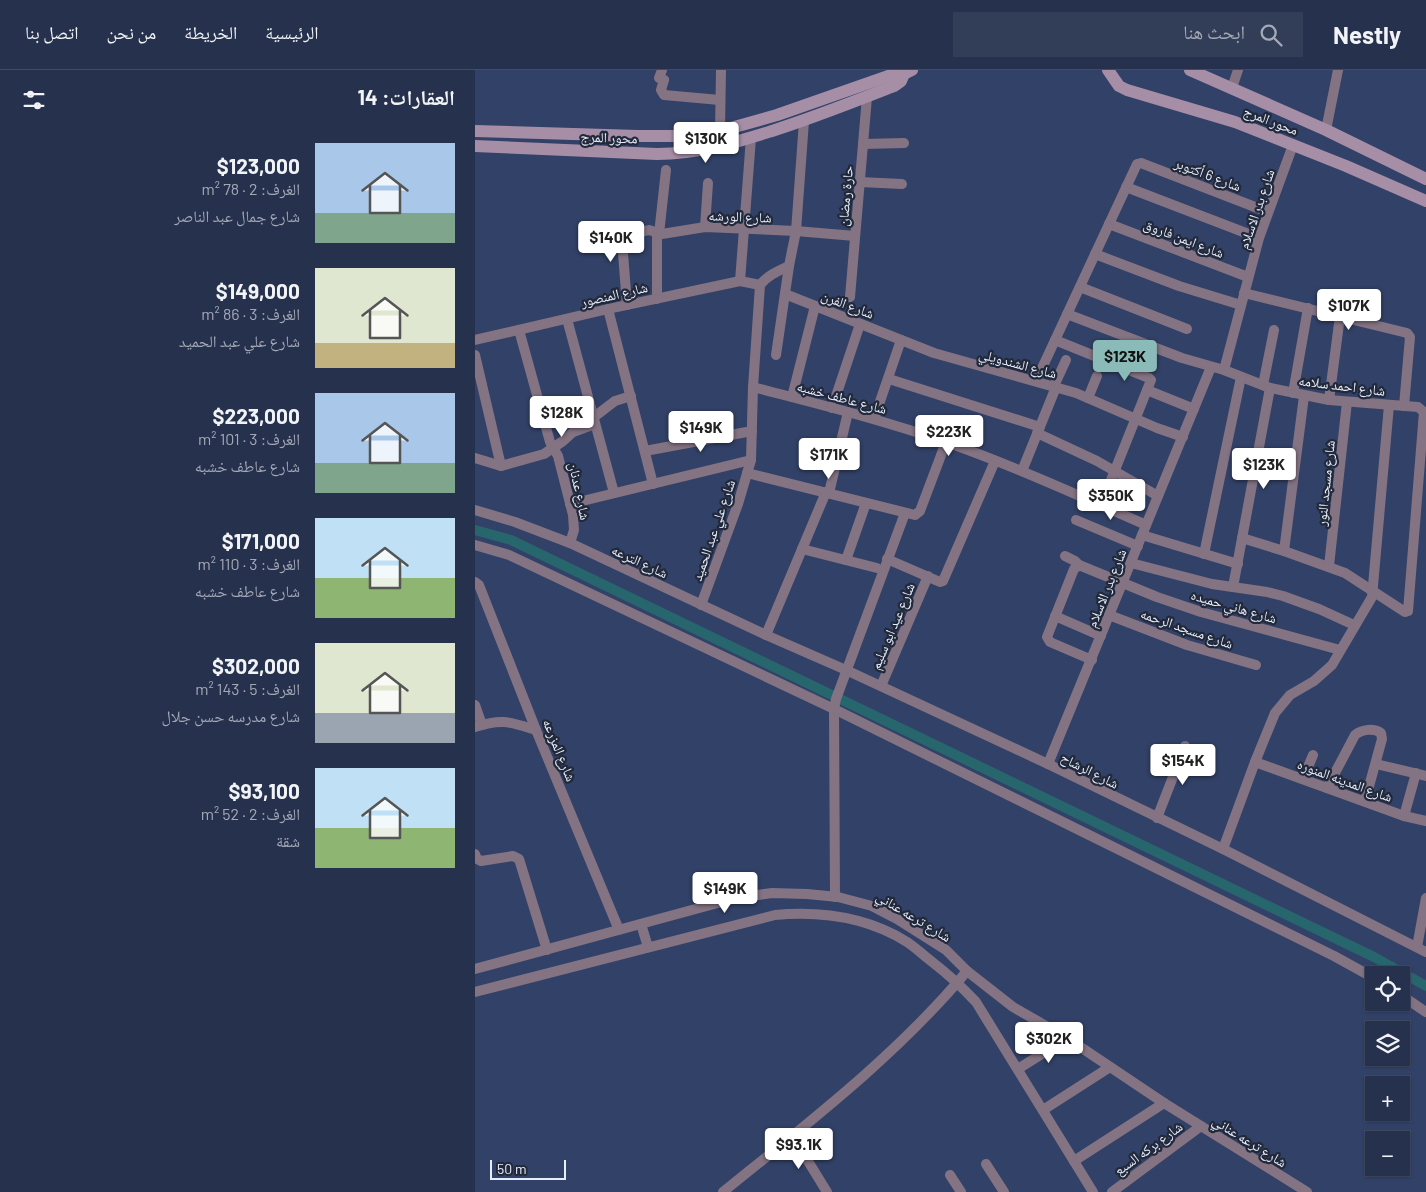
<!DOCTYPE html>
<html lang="ar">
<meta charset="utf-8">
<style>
body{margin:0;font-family:Barlow,"Noto Naskh Arabic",sans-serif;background:#323d57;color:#f1f3f6;direction:rtl;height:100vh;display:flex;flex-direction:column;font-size:19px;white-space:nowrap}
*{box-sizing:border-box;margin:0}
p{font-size:16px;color:#a4a9b6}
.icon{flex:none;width:28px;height:28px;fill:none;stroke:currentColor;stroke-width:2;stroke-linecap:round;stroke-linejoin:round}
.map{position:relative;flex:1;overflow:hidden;direction:ltr}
.details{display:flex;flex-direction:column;background:#26314d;width:475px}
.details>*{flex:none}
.controls{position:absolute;left:890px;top:896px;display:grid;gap:10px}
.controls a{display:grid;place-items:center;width:45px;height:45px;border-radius:0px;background:#26314d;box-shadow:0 1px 4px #0004,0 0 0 1px #424c65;font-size:25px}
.scale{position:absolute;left:15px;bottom:12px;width:76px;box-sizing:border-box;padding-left:5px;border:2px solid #e7edfc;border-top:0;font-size:14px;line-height:18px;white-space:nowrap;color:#e7edfc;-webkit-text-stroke:4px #21293a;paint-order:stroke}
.price{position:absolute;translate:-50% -42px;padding:0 11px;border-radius:5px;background:#fff;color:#222;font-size:16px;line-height:32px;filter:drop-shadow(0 1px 2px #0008)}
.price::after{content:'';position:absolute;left:50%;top:30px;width:15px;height:11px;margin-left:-8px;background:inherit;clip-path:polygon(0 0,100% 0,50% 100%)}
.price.current{background:#8bbbb9;color:#111}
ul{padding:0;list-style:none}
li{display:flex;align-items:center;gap:15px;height:125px;padding:0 20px}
li span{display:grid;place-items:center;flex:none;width:140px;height:100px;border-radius:0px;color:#555}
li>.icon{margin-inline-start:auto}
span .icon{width:60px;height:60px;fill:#fffc;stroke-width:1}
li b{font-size:21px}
h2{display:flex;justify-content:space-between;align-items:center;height:60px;padding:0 20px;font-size:21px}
header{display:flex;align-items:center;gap:30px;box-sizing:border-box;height:70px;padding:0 25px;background:#26314d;border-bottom:1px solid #424c65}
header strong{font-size:24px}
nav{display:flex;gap:28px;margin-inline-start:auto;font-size:18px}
.search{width:350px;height:45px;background:#323d57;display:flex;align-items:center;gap:12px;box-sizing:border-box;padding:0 18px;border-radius:0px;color:#a4a9b6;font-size:19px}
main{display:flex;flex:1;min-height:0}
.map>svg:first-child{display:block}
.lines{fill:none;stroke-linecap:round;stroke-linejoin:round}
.canal{stroke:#28666e;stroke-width:10}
.street{stroke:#847383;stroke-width:10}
.secondary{stroke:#a78ea7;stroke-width:12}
.labels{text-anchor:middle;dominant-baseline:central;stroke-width:4.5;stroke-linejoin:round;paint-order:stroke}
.street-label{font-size:14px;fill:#e7edfc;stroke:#21293a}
</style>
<header>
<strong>Nestly</strong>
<div class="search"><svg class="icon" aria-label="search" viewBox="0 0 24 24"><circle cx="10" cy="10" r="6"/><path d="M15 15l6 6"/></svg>ابحث هنا</div>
<nav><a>الرئيسية</a><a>الخريطة</a><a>من نحن</a><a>اتصل بنا</a></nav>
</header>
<main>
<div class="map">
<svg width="951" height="1122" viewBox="0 0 951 1122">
<rect width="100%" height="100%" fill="#324167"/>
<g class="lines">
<path class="canal" d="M0,460L36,470L899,887L951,916"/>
<g class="street">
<path d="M187,0L184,8L189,10L186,20L189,25L245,30"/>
<path d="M757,18L763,0"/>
<path d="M851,60L863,0"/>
<path d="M245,61L246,0"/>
<path d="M388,74L429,73"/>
<path d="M385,112L427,114"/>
<path d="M651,117L784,168"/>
<path d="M634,154L773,207"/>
<path d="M230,157L233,113"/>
<path d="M184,164L191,100"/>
<path d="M620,184L704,216L766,235"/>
<path d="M265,211L276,68"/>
<path d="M605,217L712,259"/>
<path d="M769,223L932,263L935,267L929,336"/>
<path d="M310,224L459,283L601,323L682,358L708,367"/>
<path d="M375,227L392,27"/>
<path d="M182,229V162"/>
<path d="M152,235L147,170L150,166L174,160L187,164L230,157L321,161L380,166"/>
<path d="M133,239L178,414"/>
<path d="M592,244L707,288L749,300L795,318L854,330L943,337L949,342L933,541L930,542L870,503L809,481L767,468"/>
<path d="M92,249L139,423"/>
<path d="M44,260L75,372L83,386L98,445L99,460L95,473"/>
<path d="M0,270L133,239L265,211L285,215"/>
<path d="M580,270L674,308L676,310L672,320L719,339"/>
<path d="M0,285L26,396"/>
<path d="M301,285L314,196"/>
<path d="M749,300L784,168L818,75"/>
<path d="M414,309L565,357"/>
<path d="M561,311L662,94L666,93L793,142"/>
<path d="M788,315L799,260"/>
<path d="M579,316L591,290"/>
<path d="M278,317C343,334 408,350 471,372C539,396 605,426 671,455"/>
<path d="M818,323L833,238"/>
<path d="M317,327L340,236"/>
<path d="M613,328L622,306"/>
<path d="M854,330L865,246"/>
<path d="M357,338L385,254"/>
<path d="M119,347L140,331L156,326"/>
<path d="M399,349L426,270"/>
<path d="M562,363L622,391L683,426"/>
<path d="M170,381L277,361"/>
<path d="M0,388L26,396L69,384L88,371L98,362L120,354"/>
<path d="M547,401L581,317"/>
<path d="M272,403L440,445L445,441L471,372"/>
<path d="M354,423L373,342"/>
<path d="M95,434L276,390"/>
<path d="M626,435L672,320"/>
<path d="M0,440L40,452L95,473L291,565L371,600L573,694L748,779L951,882"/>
<path d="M601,450L663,476"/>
<path d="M667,465L763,494"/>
<path d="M0,475L34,485L359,639L859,886L899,908"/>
<path d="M327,479L402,498"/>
<path d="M809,481L829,326"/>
<path d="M729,484L766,307"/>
<path d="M590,486L600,491L604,495"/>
<path d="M412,489L465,512L468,511L520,391"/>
<path d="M371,490L391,433"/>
<path d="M656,493L737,514L792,522L808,526L844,539L879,555"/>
<path d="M854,496L872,332"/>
<path d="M0,512L4,515L61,660L144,860"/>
<path d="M758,517L795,318"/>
<path d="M226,535L263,434L276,390L278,317L285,215C293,205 303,201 314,196L321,161L329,51"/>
<path d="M634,545L712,575L781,595"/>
<path d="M580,546L626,566"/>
<path d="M291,565L351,422"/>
<path d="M617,590L575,572L572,567L599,499L604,495L682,527L726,542L865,580"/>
<path d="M406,616L453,506"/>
<path d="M0,635L7,655"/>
<path d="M0,657C27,648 35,652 61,660"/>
<path d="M780,692L929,746L951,751"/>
<path d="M573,694L736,297"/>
<path d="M901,694L951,706"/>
<path d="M828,709L838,685"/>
<path d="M852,718L880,665C887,659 899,658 906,663L907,669L890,731"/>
<path d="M929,746L941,703"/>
<path d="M682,748L710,676"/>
<path d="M748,779L780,692L800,643L815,625L839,611L857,595L897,527L914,335"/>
<path d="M0,784L2,789L6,791L38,786L44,789L72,880"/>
<path d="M360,827L359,639L361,629L430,443"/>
<path d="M166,854L173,877"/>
<path d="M942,877L951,828"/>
<path d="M0,899L261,828L297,823L332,824L363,827L397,836L422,849L471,880L492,901L538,937L592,968L689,1033L832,1122"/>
<path d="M0,922L300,845C346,841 392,847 432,872C440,877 448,885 456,891C473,904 486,916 501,932L618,1122"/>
<path d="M926,925L951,942"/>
<path d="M543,999L592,968"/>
<path d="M568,1040L635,997"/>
<path d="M317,1065L352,1122"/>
<path d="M599,1091L689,1033"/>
<path d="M511,1094L529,1122"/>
<path d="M475,1105L486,1122"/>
<path d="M248,1122C333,1053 422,985 492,901"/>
<path d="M637,1122L726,1056"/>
</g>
<g class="secondary">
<path d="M633,0L644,16L652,20L760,52L871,96L951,131"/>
<path d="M715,0L851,60L951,109"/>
<path d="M0,61L163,66H217L245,61L302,45L419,4H429L437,0"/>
<path d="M0,76L182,84C223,84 258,73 297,61C338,48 378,32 419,16L426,11L429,4"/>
</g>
</g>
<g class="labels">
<g class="street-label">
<text transform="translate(796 50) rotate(21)">محور المرج</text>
<text transform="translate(134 67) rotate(2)">محور المرج</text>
<text transform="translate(733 104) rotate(21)">شارع 6 أكتوبر</text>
<text transform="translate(370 126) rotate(-85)">حارة رمضان</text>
<text transform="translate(781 139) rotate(-71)">شارع بدر الاسلام</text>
<text transform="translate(265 146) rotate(2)">شارع الورشه</text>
<text transform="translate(709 168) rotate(21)">شارع ايمن فاروق</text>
<text transform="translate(139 224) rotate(-13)">شارع المنصور</text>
<text transform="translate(373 234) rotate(21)">شارع الفرن</text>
<text transform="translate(543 293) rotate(15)">شارع الشندويلي</text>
<text transform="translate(867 315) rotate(7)">شارع احمد سلامه</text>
<text transform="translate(367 327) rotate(15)">شارع عاطف خشبه</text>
<text transform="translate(850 413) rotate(-84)">شارع مسجد النور</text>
<text transform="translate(105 421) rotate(78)">شارع عدنان</text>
<text transform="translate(238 460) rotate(-71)">شارع علي عبد الحميد</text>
<text transform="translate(165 491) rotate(25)">شارع الترعه</text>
<text transform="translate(631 518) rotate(-68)">شارع بدر الاسلام</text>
<text transform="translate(759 536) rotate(16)">شارع هاني حميده</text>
<text transform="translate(417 556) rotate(-67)">شارع عيد ابو سليم</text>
<text transform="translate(712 558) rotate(19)">شارع مسجد الرحمه</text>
<text transform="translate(85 680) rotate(68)">شارع المزرعه</text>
<text transform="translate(615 700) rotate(27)">شارع الرشاح</text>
<text transform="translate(870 710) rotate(20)">شارع المدينه المنوره</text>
<text transform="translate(439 846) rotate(31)">شارع ترعه عناني</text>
<text transform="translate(775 1071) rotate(32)">شارع ترعه عناني</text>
<text transform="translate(673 1078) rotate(-36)">شارع بركه السبع</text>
</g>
</g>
</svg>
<div class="controls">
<a><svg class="icon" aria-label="locate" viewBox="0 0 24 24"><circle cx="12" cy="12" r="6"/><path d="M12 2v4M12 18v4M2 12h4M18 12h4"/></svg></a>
<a><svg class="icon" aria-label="layers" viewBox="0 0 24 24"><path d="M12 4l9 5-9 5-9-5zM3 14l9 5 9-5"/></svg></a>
<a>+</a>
<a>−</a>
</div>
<div class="scale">50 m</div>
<b class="price" style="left:231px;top:94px">$130K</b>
<b class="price" style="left:136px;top:193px">$140K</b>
<b class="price" style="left:874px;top:261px">$107K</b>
<b class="price current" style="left:650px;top:312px">$123K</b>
<b class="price" style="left:87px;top:368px">$128K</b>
<b class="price" style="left:226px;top:383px">$149K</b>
<b class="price" style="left:474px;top:387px">$223K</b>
<b class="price" style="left:354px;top:410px">$171K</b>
<b class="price" style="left:789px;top:420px">$123K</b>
<b class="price" style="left:636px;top:451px">$350K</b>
<b class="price" style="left:708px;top:716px">$154K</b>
<b class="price" style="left:250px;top:844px">$149K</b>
<b class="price" style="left:574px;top:994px">$302K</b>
<b class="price" style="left:324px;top:1100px">$93.1K</b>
</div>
<section class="details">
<h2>العقارات: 14<svg class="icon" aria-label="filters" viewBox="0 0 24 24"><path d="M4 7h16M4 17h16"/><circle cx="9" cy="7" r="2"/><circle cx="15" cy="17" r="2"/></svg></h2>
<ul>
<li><span style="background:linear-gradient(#a9c7e8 70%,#7fa58c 0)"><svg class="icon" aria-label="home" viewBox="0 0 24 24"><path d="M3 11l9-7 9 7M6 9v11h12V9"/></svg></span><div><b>$123,000</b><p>الغرف: 2 · 78 m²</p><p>شارع جمال عبد الناصر</p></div></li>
<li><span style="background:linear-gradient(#dfe7d0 75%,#c2b280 0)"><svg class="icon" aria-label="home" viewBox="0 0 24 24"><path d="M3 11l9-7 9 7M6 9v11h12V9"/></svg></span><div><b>$149,000</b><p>الغرف: 3 · 86 m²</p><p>شارع علي عبد الحميد</p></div></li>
<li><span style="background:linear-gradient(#a9c7e8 70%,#7fa58c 0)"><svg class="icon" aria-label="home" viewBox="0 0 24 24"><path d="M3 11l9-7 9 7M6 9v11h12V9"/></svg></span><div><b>$223,000</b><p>الغرف: 3 · 101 m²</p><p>شارع عاطف خشبه</p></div></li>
<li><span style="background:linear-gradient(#bfe0f5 60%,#8fb573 0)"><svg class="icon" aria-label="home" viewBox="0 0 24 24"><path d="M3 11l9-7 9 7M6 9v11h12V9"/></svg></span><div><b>$171,000</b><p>الغرف: 3 · 110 m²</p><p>شارع عاطف خشبه</p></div></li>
<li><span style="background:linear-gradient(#dfe7d0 70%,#9aa5b1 0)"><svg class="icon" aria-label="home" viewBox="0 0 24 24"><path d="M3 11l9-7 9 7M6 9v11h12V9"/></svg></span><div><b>$302,000</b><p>الغرف: 5 · 143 m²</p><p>شارع مدرسه حسن جلال</p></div></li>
<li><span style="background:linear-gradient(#bfe0f5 60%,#8fb573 0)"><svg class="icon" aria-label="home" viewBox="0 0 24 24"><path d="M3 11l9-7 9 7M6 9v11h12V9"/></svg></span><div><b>$93,100</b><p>الغرف: 2 · 52 m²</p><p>شقة</p></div></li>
</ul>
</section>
</main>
